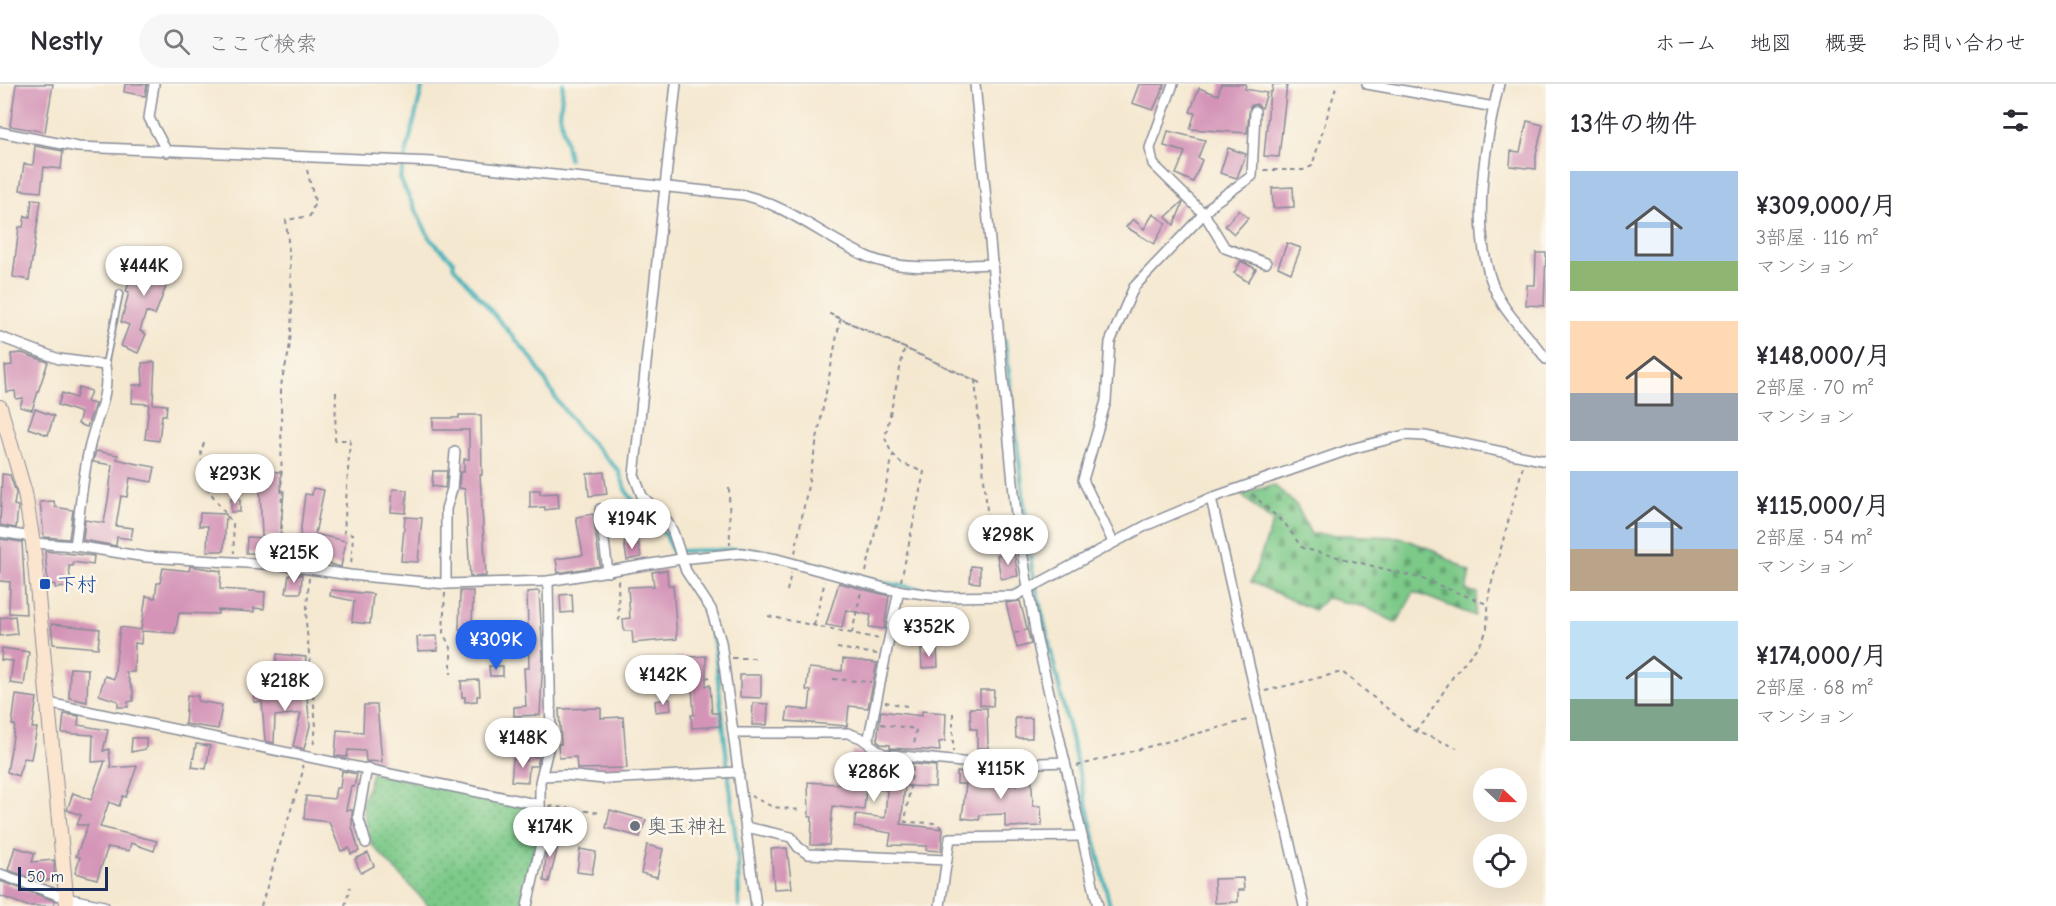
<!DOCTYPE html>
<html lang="ja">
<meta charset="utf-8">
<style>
body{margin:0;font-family:"Comic Neue","Klee One",sans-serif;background:#f7f7f7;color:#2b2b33;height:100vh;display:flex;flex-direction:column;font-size:22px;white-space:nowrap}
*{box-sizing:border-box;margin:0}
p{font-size:20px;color:#7c7c81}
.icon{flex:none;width:33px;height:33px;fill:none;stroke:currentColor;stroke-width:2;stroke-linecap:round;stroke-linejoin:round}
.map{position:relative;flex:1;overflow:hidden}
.panel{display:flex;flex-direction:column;background:#fff;width:510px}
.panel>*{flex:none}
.needle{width:39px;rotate:112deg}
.controls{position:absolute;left:1473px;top:684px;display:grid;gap:12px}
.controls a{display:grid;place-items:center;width:54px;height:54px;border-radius:50%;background:#fff;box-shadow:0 6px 24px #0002;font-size:30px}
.scale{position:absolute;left:18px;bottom:15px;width:90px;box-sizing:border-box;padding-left:6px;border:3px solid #1b2f5e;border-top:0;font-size:16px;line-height:21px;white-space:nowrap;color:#1b2f5e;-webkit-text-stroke:4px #fbf7ec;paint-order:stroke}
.price{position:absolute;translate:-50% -51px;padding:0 14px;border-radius:21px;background:#fff;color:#222;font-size:20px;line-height:39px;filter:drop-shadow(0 2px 3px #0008)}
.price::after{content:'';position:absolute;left:50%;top:36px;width:18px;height:14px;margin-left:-9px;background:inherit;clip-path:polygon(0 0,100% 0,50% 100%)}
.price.active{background:#2563eb;color:#fff}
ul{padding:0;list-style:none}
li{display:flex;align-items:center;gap:18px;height:150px;padding:0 24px}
li span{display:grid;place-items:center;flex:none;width:168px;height:120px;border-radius:0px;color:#555}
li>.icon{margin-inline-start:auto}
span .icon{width:72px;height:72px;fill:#fffc;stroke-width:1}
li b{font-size:26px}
h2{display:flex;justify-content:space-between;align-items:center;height:72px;padding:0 24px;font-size:26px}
header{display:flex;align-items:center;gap:36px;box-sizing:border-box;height:84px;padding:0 30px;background:#fff;border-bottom:2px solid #e1e1e2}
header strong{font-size:28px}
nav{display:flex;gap:33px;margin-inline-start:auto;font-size:21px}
.search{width:420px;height:54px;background:#f7f7f7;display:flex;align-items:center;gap:15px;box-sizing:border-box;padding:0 21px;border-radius:33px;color:#7c7c81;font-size:22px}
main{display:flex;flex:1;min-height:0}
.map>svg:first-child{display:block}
.grass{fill:url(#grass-dots);stroke:#4c7c73;stroke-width:1.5}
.cemetery{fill:url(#cemetery-stones);stroke:#4c7c73;stroke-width:1.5}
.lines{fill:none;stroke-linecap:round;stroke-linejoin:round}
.stream{stroke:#40b0b9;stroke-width:4}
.building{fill:#d494b7}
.lane-casing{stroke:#888c97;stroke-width:8}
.street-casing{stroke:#888c97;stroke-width:12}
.secondary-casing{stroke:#888c97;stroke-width:16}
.path{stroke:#888c97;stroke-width:2;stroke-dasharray:4.5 4.5;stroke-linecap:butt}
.lane{stroke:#fff;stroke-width:4.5}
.street{stroke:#fff;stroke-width:9}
.secondary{stroke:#fbe5cf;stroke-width:14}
.transit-dot{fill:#1a4fb4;stroke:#fbf7ec;stroke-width:2}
.worship-dot{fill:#6b7280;stroke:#fbf7ec;stroke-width:2}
.labels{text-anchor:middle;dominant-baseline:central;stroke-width:5;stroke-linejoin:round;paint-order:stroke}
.transit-label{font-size:20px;fill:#164399;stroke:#fbf7ec;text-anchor:start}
.worship-label{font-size:20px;fill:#5b616d;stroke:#fbf7ec;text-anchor:start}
</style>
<header>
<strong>Nestly</strong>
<div class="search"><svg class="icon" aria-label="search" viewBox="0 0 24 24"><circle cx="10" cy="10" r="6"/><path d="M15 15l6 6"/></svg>ここで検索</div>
<nav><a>ホーム</a><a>地図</a><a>概要</a><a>お問い合わせ</a></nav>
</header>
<main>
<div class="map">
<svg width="1546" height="822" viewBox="0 0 1546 822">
<defs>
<pattern id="grass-dots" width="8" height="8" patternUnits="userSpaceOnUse" patternTransform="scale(1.5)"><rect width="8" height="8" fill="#7cc988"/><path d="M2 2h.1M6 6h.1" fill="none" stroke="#65a472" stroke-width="1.8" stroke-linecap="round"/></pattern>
<pattern id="cemetery-stones" width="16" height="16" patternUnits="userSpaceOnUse" patternTransform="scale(1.5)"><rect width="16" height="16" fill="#7cc988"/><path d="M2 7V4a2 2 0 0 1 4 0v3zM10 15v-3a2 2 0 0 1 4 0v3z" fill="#65a472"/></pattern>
</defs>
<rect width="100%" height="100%" fill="#fbf7ec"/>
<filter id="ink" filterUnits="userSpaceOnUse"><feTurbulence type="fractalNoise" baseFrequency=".0167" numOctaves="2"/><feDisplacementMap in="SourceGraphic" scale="12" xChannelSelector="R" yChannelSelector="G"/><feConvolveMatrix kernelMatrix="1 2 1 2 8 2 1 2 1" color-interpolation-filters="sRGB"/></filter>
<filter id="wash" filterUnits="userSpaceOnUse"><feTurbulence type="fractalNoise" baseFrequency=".008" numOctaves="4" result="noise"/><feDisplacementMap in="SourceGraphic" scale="24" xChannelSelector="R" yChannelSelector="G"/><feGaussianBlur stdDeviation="1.35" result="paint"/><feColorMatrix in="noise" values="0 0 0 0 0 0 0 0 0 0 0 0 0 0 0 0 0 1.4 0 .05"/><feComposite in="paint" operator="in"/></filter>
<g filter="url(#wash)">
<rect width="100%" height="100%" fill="#f5e8d0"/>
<path class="grass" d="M372,689L535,723L536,759L522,822H429L372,761L362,721Z"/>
<path class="cemetery" d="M1274,401L1297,422L1311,450L1399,453L1431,465L1470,488L1466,506L1477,509L1475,532L1414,508L1397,539L1365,523L1326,514L1314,526L1251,498L1273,438L1240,410Z"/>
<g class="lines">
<g class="stream">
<path d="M423,0L400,95L430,155L454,178L453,182L533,276L558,318L581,348L619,387L626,407L643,430L666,451L680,488L704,524L714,559L738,775L739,822"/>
<path d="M563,0L560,31L569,75"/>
<path d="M1005,256L1032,486L1110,822"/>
<path d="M679,467L751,465L767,469"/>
<path d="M789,474L883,499L942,508"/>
<path d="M1013,508L1027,500"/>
</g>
</g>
<g id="blocks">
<g class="building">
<path d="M16,0H53L45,48L10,42Z"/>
<path d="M125,0H147L145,12L124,8Z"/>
<path d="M1139,0H1165L1153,26L1132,19Z"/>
<path d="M1221,0H1246L1245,5L1267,9L1262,24L1256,20L1250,22L1247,49L1190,45L1195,29L1190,28L1199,4L1218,11Z"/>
<path d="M1273,0H1287L1279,73L1264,72L1270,8H1272Z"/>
<path d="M1527,37L1543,41L1536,70V85L1510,82L1511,67L1520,68Z"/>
<path d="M1168,47L1205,56L1198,74L1202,76L1193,98L1176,90L1185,68L1164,62Z"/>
<path d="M35,62L63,67L61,85L44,83L41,108L20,106L24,80L33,81Z"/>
<path d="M1228,64L1246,70L1237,94L1220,89Z"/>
<path d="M1293,103L1294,123L1273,124L1272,104Z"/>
<path d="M32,115L41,116L29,196L13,193L19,143H23L25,132L30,133Z"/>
<path d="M1182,118L1183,119L1174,141L1166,133Z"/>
<path d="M1239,126L1248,134L1234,150L1225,142Z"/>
<path d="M1153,130L1166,139L1154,160L1126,143L1133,135L1144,145Z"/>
<path d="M1287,159L1301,164L1291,189L1278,183Z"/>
<path d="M1536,169H1546L1544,222L1526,221L1527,201H1535Z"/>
<path d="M141,170L166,180V177L176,180L172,196L169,195L155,231L146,228L140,247L146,250L138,269L121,262L129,241L121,238L129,208L126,207Z"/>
<path d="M1241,177L1256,185L1248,198L1234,189Z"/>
<path d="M22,269L48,278L32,326L20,323L23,314L16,315L15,307L7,308L5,282L12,281L11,270Z"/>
<path d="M155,278L153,320L167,321L166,331H162L159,357L145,355L149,320L132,319L133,301H143L142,279Z"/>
<path d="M79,303L91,307L87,318L95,320L87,343L78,340L81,329L58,321L62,309L76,314Z"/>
<path d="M35,325L54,332L48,351L28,344Z"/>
<path d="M459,331H481L482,391H480L486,492L470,493L465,405L459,404L460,388H464V375H469V346H433V334H459Z"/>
<path d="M96,367L118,371L117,375L133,379L155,383L152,398L130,394L127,413L121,412L116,442L133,444L131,455L117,453L116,462L83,456L85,436L104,439L109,410L112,381L93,378Z"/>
<path d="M243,386L281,388V407H284L280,453L262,452L260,405L242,404Z"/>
<path d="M433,387H447L445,404L432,402Z"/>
<path d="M604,388L607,410L589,412L587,390Z"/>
<path d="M2,390L10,391L16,409L14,421L18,422L16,444L0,441Z"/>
<path d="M313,404L324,406L315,450L346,457L341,483L326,479L327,477L297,476L305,410L312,411Z"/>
<path d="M393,405L407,406L406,429L391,428Z"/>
<path d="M530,406H540V410L558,409L559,424L545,426V423L530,424Z"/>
<path d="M231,414L240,415V428H231Z"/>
<path d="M54,417L55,423L73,426L69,455L44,453L40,418Z"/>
<path d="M200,429L226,430L224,467H207L208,442H199Z"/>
<path d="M593,430L600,482L558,489L556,475L583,471L576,433Z"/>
<path d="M405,433L422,434L418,478L401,477Z"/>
<path d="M247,453L266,454L265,469H246Z"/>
<path d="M0,455L22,458L26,530L9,529L10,498L0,497Z"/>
<path d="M638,455L641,473L627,476L624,458Z"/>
<path d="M45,467L94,472L93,481L73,478V482H69L71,503L55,504V500L48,501Z"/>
<path d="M1014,468L1018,492L1001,495L997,471Z"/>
<path d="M190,482L221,487L220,505L265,508L264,525L254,524V528L218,526V530L179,529L175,549L142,547L141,560L135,559L134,588H126L133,607V617L128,618V623H118V617L99,611L105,592L114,595L120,543L141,546L146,512L155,514L157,499H160L163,484L189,487Z"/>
<path d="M971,482L980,483V499L970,498Z"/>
<path d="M667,486L668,501H673L677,555L633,559L632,547H624L623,535L630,534L628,503L654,502L652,488Z"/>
<path d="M289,491H302L301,509H286Z"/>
<path d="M839,499L889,512L884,545L869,543L871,531L846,526L842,544L826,541Z"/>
<path d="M331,506L373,510L370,540L352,538L354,517L330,512Z"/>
<path d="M460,507H473L472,547L459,546Z"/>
<path d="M539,507L543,572L540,631L514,632V623L526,622L524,584H529L527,508Z"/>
<path d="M572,510L573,528L561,529L560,511Z"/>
<path d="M1020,517L1031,560L1017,564L1006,519Z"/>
<path d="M902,527L924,531L921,549L898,545Z"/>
<path d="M15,532L17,550L0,552V534Z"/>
<path d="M51,540L100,545L98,564L53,560Z"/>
<path d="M437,552L438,566L418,567L417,553Z"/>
<path d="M2,564L29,568L24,601L10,599L13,577L1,576Z"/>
<path d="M937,564L938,583L922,584L921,565Z"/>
<path d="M277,570L306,573L304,592L275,589Z"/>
<path d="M706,572V602L710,601L712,629H719L720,642L692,644L691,631H694L691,593L677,594L675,574Z"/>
<path d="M843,575L877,579L868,624L849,622L847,642L786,637L788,624L809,626L811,607L806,606L809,584L842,587Z"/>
<path d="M489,582H503V592H490Z"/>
<path d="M70,584L88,585L87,618L69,614Z"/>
<path d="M740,591H761V614L740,613Z"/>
<path d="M479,596L480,612H477V617L465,618V613H462L461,597Z"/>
<path d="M306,605L310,642L304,665L293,662L301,629L275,632L274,659L265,657L262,618H254V607Z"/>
<path d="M980,606H994L993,622L980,621Z"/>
<path d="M16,611L37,614L32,644H37L31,675L24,674L18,692L7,688L15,641H12Z"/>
<path d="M187,611L198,612V617L222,621L218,645L185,640Z"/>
<path d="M670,615L671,626L656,628L655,617Z"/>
<path d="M753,619L768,620L767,641H752Z"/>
<path d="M364,621H377L382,678L366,677L365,667L348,666L347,673L335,672L337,646L363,648Z"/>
<path d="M601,624V634L623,633L627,684L577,685L576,673L559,674L558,660H561L559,625Z"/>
<path d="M970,624H987L988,664H977V645H971Z"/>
<path d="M881,627L922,632V627L946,629L945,657L939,658L940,667L890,664V661L881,660L877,657Z"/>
<path d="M64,630L79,632L78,641L108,646L103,667L109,665L111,684L137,682L126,713L123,712L119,722L109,718L100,743L157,757L154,767L131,759L129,767L108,763L97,795L75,789L80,773L76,772L88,741H77L81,731L67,726L73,709L91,716L105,677L92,678L93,651L62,649Z"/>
<path d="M1015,634H1032V654H1016Z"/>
<path d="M132,654H146V665L131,668Z"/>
<path d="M196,660L210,662L206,685L192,683Z"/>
<path d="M853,667L870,669L869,684L877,685L879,691L884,694L890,689V678L936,682L935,703L905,702L901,740L943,745L941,767L926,766L927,762L889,761L891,749L854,743L856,730L885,734L887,706L866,704L864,726L833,722L829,761H811L812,733H809L808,698L849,701Z"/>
<path d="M527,672L539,673L537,682H529L528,698L511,697L513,675L527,677Z"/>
<path d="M1031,686L1033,722H1041L1042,742L1005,743V730L980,731L979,736L962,734L966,700H957V688L985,690L984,702L1016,701L1015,687Z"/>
<path d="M342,687L357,690L354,703L351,702L346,726H352V743L359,767L351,770L349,764L341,767L329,738L304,735L306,712L334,715L336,704H340Z"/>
<path d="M610,726L646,736L640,753L606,744Z"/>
<path d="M547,755L559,758L549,798L544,797Z"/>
<path d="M647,761L663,765L657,793L641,789Z"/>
<path d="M15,763L35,769L32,778L54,776L55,795L39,797L8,786Z"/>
<path d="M787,764L792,804L774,805L771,765Z"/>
<path d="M580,765L596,768L592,790L577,788Z"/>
<path d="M368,769L374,782L361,789L355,775Z"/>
<path d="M1243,794L1244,806H1238V818L1215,819L1214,795Z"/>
<path d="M0,797L55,817L53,822H27L0,812Z"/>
</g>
</g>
</g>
<g filter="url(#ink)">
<use href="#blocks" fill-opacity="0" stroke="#888c97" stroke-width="1.5"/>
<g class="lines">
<g class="lane-casing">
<path id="lane" d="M105,281L120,209"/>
</g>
<g class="street-casing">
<g id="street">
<path d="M154,0L149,34L167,68"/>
<path d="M676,0L634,391L642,412L665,434L673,448L686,487L711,525L721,558L756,822"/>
<path d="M975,0L1016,430L1036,552L1098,822"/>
<path d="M1173,0L1150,64L1153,80L1205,131L1225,164L1266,179"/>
<path d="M1367,0L1494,23"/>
<path d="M1499,0C1484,63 1466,163 1503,221C1515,240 1533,256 1546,275"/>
<path d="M0,48L78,63L433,78L744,111C791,123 825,154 868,173C905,189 953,181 993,180"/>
<path d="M0,253L59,275L105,281C110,311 96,333 90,361C82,394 80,429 75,462"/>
<path d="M1211,414L1304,822"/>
<path d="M600,425L608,488"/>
<path d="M0,448L32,453"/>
<path d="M1113,458L1083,396L1106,317L1110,258L1134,203L1215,118L1252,92L1255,27"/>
<path d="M33,459L75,462L146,473L282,481L350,491L446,500L548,497L681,475L741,469L777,475L888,505L946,513L1015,512L1147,441L1211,414L1351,365L1405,351L1425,352L1546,377"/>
<path d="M446,500V425L452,405L455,368"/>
<path d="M48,619L540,721"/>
<path d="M734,649H848L861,654L883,670L884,687"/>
<path d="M868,658L899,506"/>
<path d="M883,670L991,681L1065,678"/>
<path d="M542,692L565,691L604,695L739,688"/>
<path d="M746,743L791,753L798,763L808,770L947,776"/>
<path d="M366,759L358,732L367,684"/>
<path d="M0,790L66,814L104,822"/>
<path d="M527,822L540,764V698L551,653L548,497"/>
<path d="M940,822L950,754L1082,752"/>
</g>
</g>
<g class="secondary-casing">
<path id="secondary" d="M0,323L25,409L33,459L67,822"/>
</g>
<g class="path">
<path d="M1264,86H1303L1312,82L1337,0"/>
<path d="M975,296L989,448"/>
<path d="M981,299L846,237L830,230L981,299"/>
<path d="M336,308L335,356H350L344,449L353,450L351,482"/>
<path d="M204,359L201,368L205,401L233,440L234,469"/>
<path d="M729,404L730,461"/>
<path d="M1252,410L1286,441L1302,464L1420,494L1487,520"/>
<path d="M795,469L840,236"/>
<path d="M282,472L281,307C281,292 287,280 289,266C295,223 290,179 286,136L310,132L315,118L306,82"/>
<path d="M866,488L893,371"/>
<path d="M309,494L306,538L316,642L313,664"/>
<path d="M618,496L619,538"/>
<path d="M901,497L924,388L901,379L891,368L885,354L904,266"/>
<path d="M787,507L791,489"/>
<path d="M445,509L443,549L451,564V590"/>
<path d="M768,532L880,555"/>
<path d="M814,541L825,497"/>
<path d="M852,549L861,508"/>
<path d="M1015,549L1026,546"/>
<path d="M837,564L877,570"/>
<path d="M732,574H759"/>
<path d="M833,595L871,598"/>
<path d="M688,598L714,592"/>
<path d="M1265,607L1342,588L1415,647L1457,664"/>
<path d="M885,618L907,622"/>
<path d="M953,629V668"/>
<path d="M881,640L916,645L914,663"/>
<path d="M1415,647L1425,637L1454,591L1483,556L1487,544L1489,509L1523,382"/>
<path d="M1077,682L1251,635"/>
<path d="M913,683L905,738L936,739L943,745"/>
<path d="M751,712L773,723L799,726"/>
<path d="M549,722L602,729"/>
<path d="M261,822L303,687L302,681"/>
<path d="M345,822L350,803"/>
</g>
<use href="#lane" class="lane"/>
<use href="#street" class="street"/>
<use href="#secondary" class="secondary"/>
</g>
</g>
<rect class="transit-dot" x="39" y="494" width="12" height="12" rx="3"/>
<circle class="worship-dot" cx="635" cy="742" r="6"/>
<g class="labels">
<g class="transit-label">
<text x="57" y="500">下村</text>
</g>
<g class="worship-label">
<text x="647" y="742">奥玉神社</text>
</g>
</g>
</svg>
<div class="controls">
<a><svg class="needle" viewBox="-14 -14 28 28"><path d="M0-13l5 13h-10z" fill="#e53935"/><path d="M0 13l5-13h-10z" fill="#7c7c81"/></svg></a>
<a><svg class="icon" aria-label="locate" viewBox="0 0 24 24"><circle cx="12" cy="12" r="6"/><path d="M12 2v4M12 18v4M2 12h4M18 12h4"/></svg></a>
</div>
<div class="scale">50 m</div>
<b class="price" style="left:144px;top:213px">¥444K</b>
<b class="price" style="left:235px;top:421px">¥293K</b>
<b class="price" style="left:632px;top:466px">¥194K</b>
<b class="price" style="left:1008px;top:482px">¥298K</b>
<b class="price" style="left:294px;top:500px">¥215K</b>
<b class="price" style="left:929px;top:574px">¥352K</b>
<b class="price active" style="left:496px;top:587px">¥309K</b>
<b class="price" style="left:663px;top:622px">¥142K</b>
<b class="price" style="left:285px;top:628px">¥218K</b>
<b class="price" style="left:523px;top:685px">¥148K</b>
<b class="price" style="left:1001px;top:716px">¥115K</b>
<b class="price" style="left:874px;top:719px">¥286K</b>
<b class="price" style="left:550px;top:774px">¥174K</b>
</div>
<section class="panel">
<h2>13件の物件<svg class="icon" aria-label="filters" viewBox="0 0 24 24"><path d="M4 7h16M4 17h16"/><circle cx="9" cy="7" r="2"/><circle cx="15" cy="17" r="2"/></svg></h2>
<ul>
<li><span style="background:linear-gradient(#a9c7e8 75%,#8fb573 0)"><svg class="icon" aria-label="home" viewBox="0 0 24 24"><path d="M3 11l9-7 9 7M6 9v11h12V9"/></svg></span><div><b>¥309,000/月</b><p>3部屋 · 116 m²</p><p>マンション</p></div></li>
<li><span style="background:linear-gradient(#ffd9b3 60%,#9aa5b1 0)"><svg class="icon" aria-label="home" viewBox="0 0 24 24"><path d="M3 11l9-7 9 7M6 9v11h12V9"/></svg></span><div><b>¥148,000/月</b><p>2部屋 · 70 m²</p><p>マンション</p></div></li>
<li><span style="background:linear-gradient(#a9c7e8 65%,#b9a48a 0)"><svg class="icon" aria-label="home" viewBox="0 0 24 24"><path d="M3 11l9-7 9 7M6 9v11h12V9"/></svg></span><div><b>¥115,000/月</b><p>2部屋 · 54 m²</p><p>マンション</p></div></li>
<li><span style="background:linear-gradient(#bfe0f5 65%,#7fa58c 0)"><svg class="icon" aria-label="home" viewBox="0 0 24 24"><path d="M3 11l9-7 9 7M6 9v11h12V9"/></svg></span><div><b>¥174,000/月</b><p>2部屋 · 68 m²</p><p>マンション</p></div></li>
</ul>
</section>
</main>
